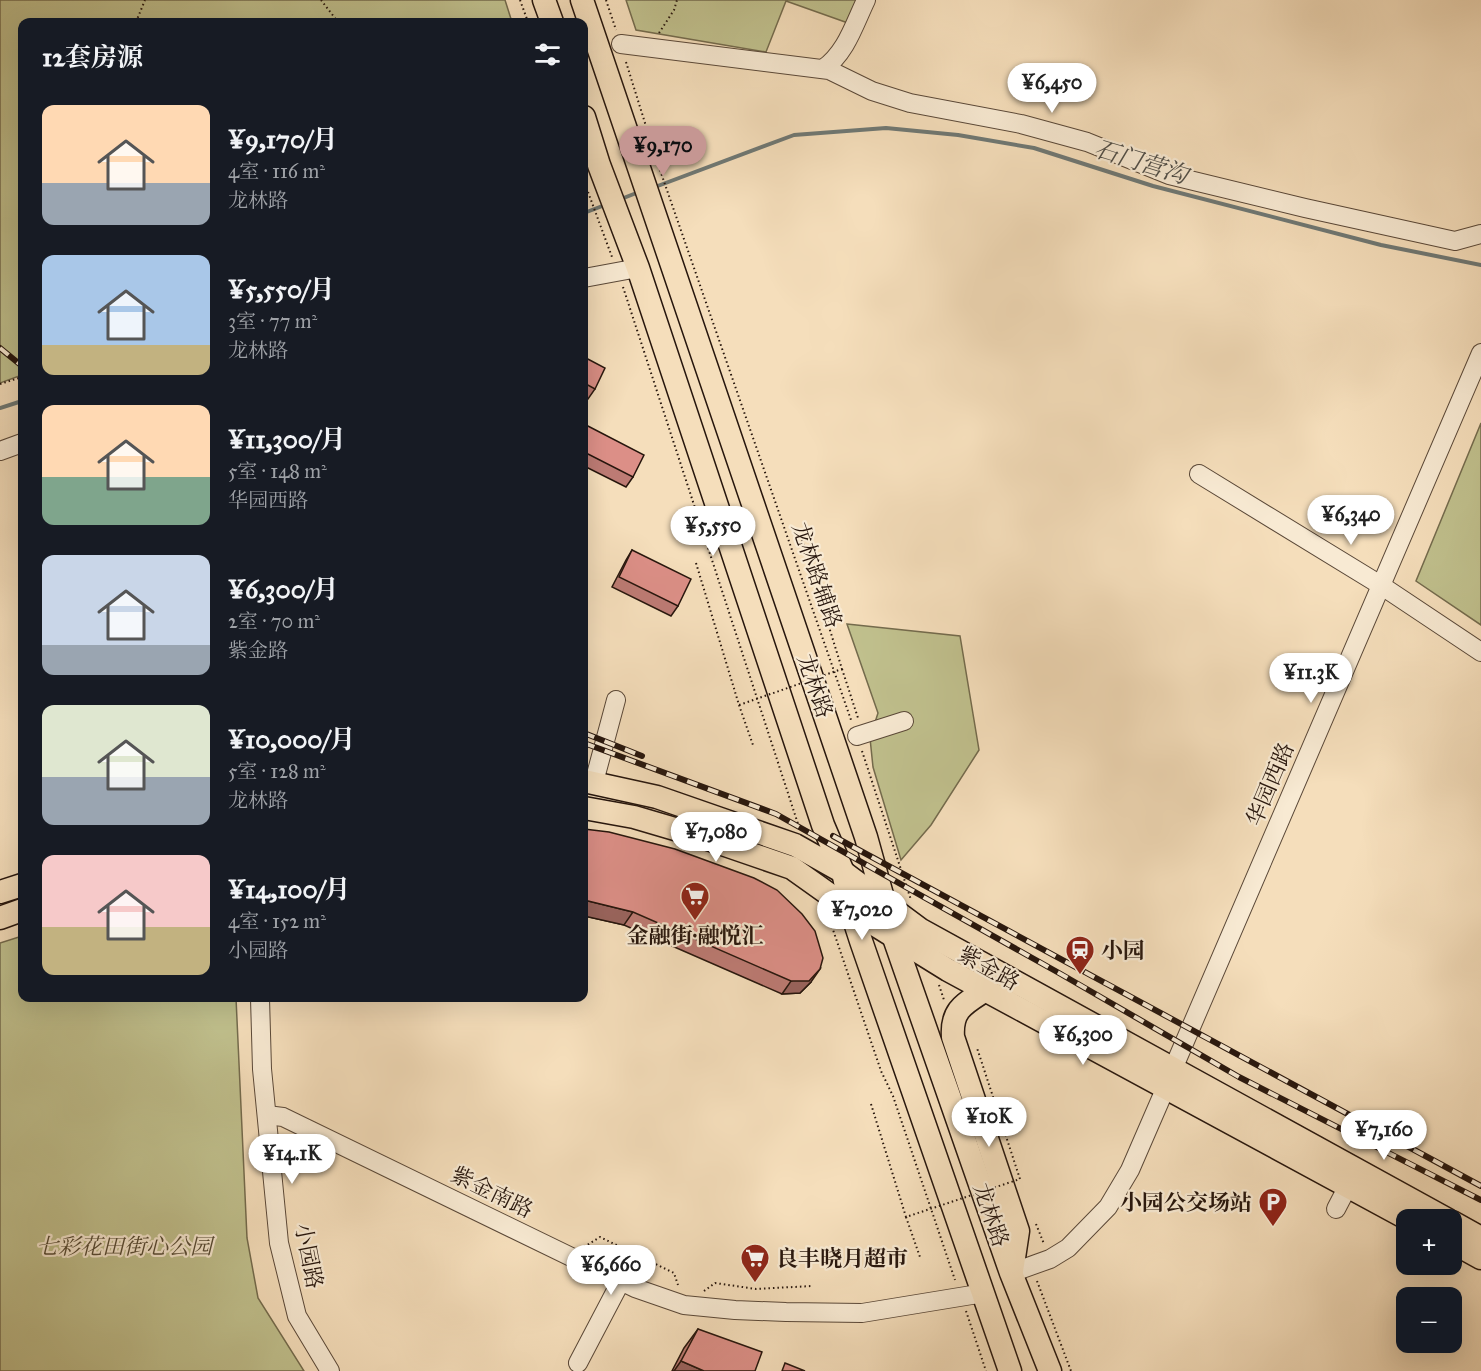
<!DOCTYPE html>
<html lang="zh">
<meta charset="utf-8">
<style>
body{margin:0;font-family:"IM FELL Great Primer","Noto Serif SC",serif;background:#20242c;color:#f1f3f6;height:100vh;display:flex;flex-direction:column;font-size:22px;white-space:nowrap}
*{box-sizing:border-box;margin:0}
p{font-size:20px;color:#9ea1a6}
.icon{flex:none;width:33px;height:33px;fill:none;stroke:currentColor;stroke-width:2;stroke-linecap:round;stroke-linejoin:round}
.map{position:relative;flex:1;overflow:hidden}
.side{position:absolute;left:18px;top:18px;width:570px;height:984px;display:flex;flex-direction:column;background:#171b24;border-radius:12px;box-shadow:0 6px 24px #0002}
.side>*{flex:none}
.controls{position:absolute;left:1396px;top:1209px;display:grid;gap:12px}
.controls a{display:grid;place-items:center;width:66px;height:66px;border-radius:12px;background:#171b24;box-shadow:0 6px 24px #0002;font-size:30px}
.price{position:absolute;translate:-50% -51px;padding:0 14px;border-radius:21px;background:#fff;color:#222;font-size:20px;line-height:39px;filter:drop-shadow(0 2px 3px #0008)}
.price::after{content:'';position:absolute;left:50%;top:36px;width:18px;height:14px;margin-left:-9px;background:inherit;clip-path:polygon(0 0,100% 0,50% 100%)}
.price.active{background:#c59692;color:#111}
ul{padding:0;list-style:none}
li{display:flex;align-items:center;gap:18px;height:150px;padding:0 24px}
li span{display:grid;place-items:center;flex:none;width:168px;height:120px;border-radius:12px;color:#555}
li>.icon{margin-inline-start:auto}
span .icon{width:72px;height:72px;fill:#fffc;stroke-width:1}
li b{font-size:26px}
h2{display:flex;justify-content:space-between;align-items:center;height:72px;padding:0 24px;font-size:26px}
.map>svg:first-child{display:block}
.green{fill:#c0c08d;stroke:#746b4d;stroke-width:1.5}
.lines{fill:none;stroke-linecap:round;stroke-linejoin:round}
.stream{stroke:#6f7874;stroke-width:4}
.minor-casing{stroke:#5a4838;stroke-width:20}
.major-casing{stroke:#27160d;stroke-width:25}
.path{stroke:#27160d;stroke-width:2;stroke-dasharray:1.5 3;stroke-linecap:butt}
.minor{stroke:#f8ead3;stroke-width:18}
.major{stroke:#f5debb;stroke-width:22}
.rail-casing{stroke:#27160d;stroke-width:6}
.rail{stroke:#f8ead3;stroke-width:4;stroke-dasharray:11;stroke-linecap:butt}
.path-bridge{stroke:#27160d;stroke-width:2;stroke-dasharray:1.5 3;stroke-linecap:butt}
.wall{fill:#bd7b74;stroke:#27160d;stroke-width:1.5}
.shaded-wall{fill:#9a645e;stroke:#27160d;stroke-width:1.5}
.building{fill:#dc8f87;stroke:#27160d;stroke-width:1.5}
.labels{text-anchor:middle;dominant-baseline:central;stroke-width:4.5;stroke-linejoin:round;paint-order:stroke}
.street-label{font-size:22px;fill:#27160d;stroke:#f8ead3}
.poi-label{font-size:22px;font-weight:bold;fill:#27160d;stroke:#f8ead3;text-anchor:start}
.park-label{font-size:22px;font-style:italic;fill:#554933;stroke:#f8ead3}
.water-label{font-size:24px;font-style:italic;fill:#514f49;stroke:#f8ead3}
</style>
<div class="map">
<svg width="1481" height="1371" viewBox="0 0 1481 1371">
<rect width="100%" height="100%" fill="#f5debb"/>
<filter id="stains"><feTurbulence type="fractalNoise" baseFrequency=".00333" numOctaves="4"/><feColorMatrix values="0 0 0 0 .2 0 0 0 0 .09 0 0 0 0 .02 0 0 0 .5 -.17"/></filter>
<radialGradient id="worn" r=".72"><stop offset=".6" stop-color="#630" stop-opacity="0"/><stop offset="1" stop-color="#630" stop-opacity=".3"/></radialGradient>
<g class="green">
<path d="M0,0H505L512,22H22V375L0,383Z"/>
<path d="M626,0H858L848,23L786,1L766,52L636,30Z"/>
<path d="M1481,423V625L1416,581Z"/>
<path d="M847,624L960,636L979,750L931,825L901,860L873,767L870,738L878,713Z"/>
<path d="M22,936V998H236L247,1238L258,1298L304,1371H0V943Z"/>
</g>
<g class="lines">
<g class="stream">
<path d="M655,187L794,135L886,128L958,135L1034,148L1153,186L1381,245L1481,265"/>
<path d="M621,199L639,192"/>
<path d="M584,213L605,205"/>
<path d="M0,408L22,401"/>
</g>
<g class="minor-casing">
<g id="minor">
<path d="M621,44L829,70L872,91L910,103L1021,124L1087,142L1169,175L1305,208L1455,241L1481,234"/>
<path d="M823,69C846,53 854,25 866,0"/>
<path d="M584,278L638,268"/>
<path d="M0,451L22,443"/>
<path d="M1199,474L1382,586L1481,652"/>
<path d="M857,736L904,721"/>
<path d="M594,782L616,700"/>
<path d="M260,998L262,1069L279,1243L297,1316L330,1371"/>
<path d="M1173,1069L1481,353"/>
<path d="M267,1115L283,1117L635,1288L684,1305L735,1310L786,1312L862,1313L984,1293"/>
<path d="M1336,1209L1348,1186"/>
<path d="M1011,1273L1050,1259L1068,1248L1108,1207L1130,1170L1166,1087"/>
<path d="M578,1363L621,1281"/>
</g>
</g>
<g class="major-casing">
<g id="major">
<path d="M544,0L552,22"/>
<path d="M582,0L866,837L894,938L910,984L1011,1273L1050,1371"/>
<path d="M584,117L599,165L638,268L823,825L843,872L851,910L861,941L1010,1371"/>
<path d="M584,781L657,797L795,845L843,872L921,930L1448,1220"/>
<path d="M584,808L634,817L702,837L792,868L851,910L948,970L1410,1220"/>
<path d="M0,892L22,885"/>
<path d="M0,918L22,910"/>
<path d="M984,991C964,1004 951,1010 953,1037L1018,1231L1012,1271"/>
<path d="M1452,1222L1481,1238"/>
<path d="M1452,1242L1481,1258"/>
</g>
</g>
<g class="path">
<path d="M321,0L338,22"/>
<path d="M520,0L528,22"/>
<path d="M606,0L616,30"/>
<path d="M136,22L145,0"/>
<path d="M659,33L674,10L677,0"/>
<path d="M626,62L650,139"/>
<path d="M660,170L851,720"/>
<path d="M588,192L612,257"/>
<path d="M623,287L799,827"/>
<path d="M0,384L22,377"/>
<path d="M842,669L858,718"/>
<path d="M739,705L753,745"/>
<path d="M862,751L911,900"/>
<path d="M829,918L881,1071L893,1096L955,1280"/>
<path d="M939,985L944,1000"/>
<path d="M906,1217L920,1257"/>
<path d="M1036,1224L1044,1244"/>
<path d="M584,1247L600,1237L674,1273L678,1285"/>
<path d="M1037,1281L1071,1371"/>
<path d="M704,1291L715,1283L756,1289L812,1286"/>
<path d="M966,1311L986,1371"/>
</g>
<use href="#minor" class="minor"/>
<use href="#major" class="major"/>
<g class="rail-casing">
<g id="rail">
<path d="M0,348L22,366"/>
<path d="M584,733L642,756"/>
<path d="M584,743L776,814L1059,973L1239,1077L1481,1200"/>
<path d="M833,836L1481,1186"/>
</g>
</g>
<use href="#rail" class="rail"/>
<g class="path-bridge">
<path d="M696,563L739,705L842,669L799,530"/>
<path d="M871,1104L906,1217L1020,1179L977,1048"/>
</g>
</g>
<g class="wall">
<path d="M584,357L595,389L588,399L584,396Z"/>
<path d="M584,424L633,477L626,487L584,466Z"/>
<path d="M632,550L678,606L671,616L612,587L626,560Z"/>
<path d="M584,829L811,982L800,993L782,994L624,925L584,916Z"/>
<path d="M698,1329L755,1371H672L684,1348Z"/>
</g>
<g class="shaded-wall">
<path d="M584,900L633,912L624,925L584,916Z"/>
<path d="M820,969L811,982L800,993L782,994L791,981Z"/>
<path d="M681,1361L704,1371H674Z"/>
</g>
<g class="building">
<path d="M584,357L605,368L595,389L584,383Z"/>
<path d="M584,424L644,455L633,477L584,452Z"/>
<path d="M632,550L691,579L678,606L619,577Z"/>
<path d="M584,829L609,832L675,849L754,878L777,890L802,914L815,931L823,958L820,969L809,981H791L633,912L584,900Z"/>
<path d="M698,1329L762,1352L755,1371H704L681,1361Z"/>
<path d="M785,1363L805,1371H782Z"/>
</g>
<defs>
<g id="supermarket-pin" transform="scale(1.5)"><path d="M0 17L-7.5 6A9.5 9.5 0 1 1 7.5 6Z" fill="#8f2418" stroke="#f8ead3"/><path d="M-6-5.5h2.5l.6 2H6L4.5 2H-2.5L-4.4-4H-6ZM-1.5 3.2a1.3 1.3 0 1 0 .1 0ZM3 3.2a1.3 1.3 0 1 0 .1 0Z" fill="#fff"/></g>
<g id="station-pin" transform="scale(1.5)"><path d="M0 17L-7.5 6A9.5 9.5 0 1 1 7.5 6Z" fill="#8f2418" stroke="#f8ead3"/><path d="M-3-6H3Q5-6 5-4V2Q5 4 3 4L4.5 6H3L1.5 4h-3L-3 6H-4.5L-3 4Q-5 4-5 2V-4Q-5-6-3-6ZM-3.5-4v3h7v-3ZM-3.5 1v1.5H-2V1ZM2 1v1.5H3.5V1Z" fill="#fff"/></g>
<g id="parking-pin" transform="scale(1.5)"><path d="M0 17L-7.5 6A9.5 9.5 0 1 1 7.5 6Z" fill="#8f2418" stroke="#f8ead3"/><path d="M-3.5-5.5H1a3.5 3.5 0 0 1 0 7H-1V5.5H-3.5ZM-1-3.4V-.6H.8a1.4 1.4 0 0 0 0-2.8Z" fill="#fff"/></g>
</defs>
<g fill-rule="evenodd">
<use href="#supermarket-pin" x="695" y="896"/>
<use href="#station-pin" x="1080" y="950"/>
<use href="#parking-pin" x="1273" y="1202"/>
<use href="#supermarket-pin" x="755" y="1258"/>
</g>
<g class="labels">
<g class="street-label">
<text transform="translate(817 575) rotate(71)">龙林路辅路</text>
<text transform="translate(815 686) rotate(71)">龙林路</text>
<text transform="translate(1270 784) rotate(-67)">华园西路</text>
<text transform="translate(989 968) rotate(29)">紫金路</text>
<text transform="translate(492 1192) rotate(26)">紫金南路</text>
<text transform="translate(991 1215) rotate(71)">龙林路</text>
<text transform="translate(309 1256) rotate(79)">小园路</text>
</g>
<g class="poi-label">
<text x="695" y="935" text-anchor="middle">金融街·融悦汇</text>
<text x="1101" y="950">小园</text>
<text x="1252" y="1202" text-anchor="end">小园公交场站</text>
<text x="776" y="1258">良丰晓月超市</text>
</g>
<g class="park-label">
<text x="124" y="1246">七彩花田街心公园</text>
</g>
<g class="water-label">
<text transform="translate(1141 162) rotate(17)">石门营沟</text>
</g>
</g>
<rect width="100%" height="100%" filter="url(#stains)"/>
<rect width="100%" height="100%" fill="url(#worn)"/>
</svg>
<div class="controls">
<a>+</a>
<a>−</a>
</div>
<b class="price" style="left:1052px;top:114px">¥6,450</b>
<b class="price active" style="left:663px;top:177px">¥9,170</b>
<b class="price" style="left:1351px;top:546px">¥6,340</b>
<b class="price" style="left:713px;top:557px">¥5,550</b>
<b class="price" style="left:1311px;top:704px">¥11.3K</b>
<b class="price" style="left:716px;top:863px">¥7,080</b>
<b class="price" style="left:862px;top:941px">¥7,020</b>
<b class="price" style="left:1083px;top:1066px">¥6,300</b>
<b class="price" style="left:989px;top:1148px">¥10K</b>
<b class="price" style="left:1384px;top:1161px">¥7,160</b>
<b class="price" style="left:292px;top:1185px">¥14.1K</b>
<b class="price" style="left:611px;top:1296px">¥6,660</b>
<section class="side">
<h2>12套房源<svg class="icon" aria-label="filters" viewBox="0 0 24 24"><path d="M4 7h16M4 17h16"/><circle cx="9" cy="7" r="2"/><circle cx="15" cy="17" r="2"/></svg></h2>
<ul>
<li><span style="background:linear-gradient(#ffd9b3 65%,#9aa5b1 0)"><svg class="icon" aria-label="home" viewBox="0 0 24 24"><path d="M3 11l9-7 9 7M6 9v11h12V9"/></svg></span><div><b>¥9,170/月</b><p>4室 · 116 m²</p><p>龙林路</p></div></li>
<li><span style="background:linear-gradient(#a9c7e8 75%,#c2b280 0)"><svg class="icon" aria-label="home" viewBox="0 0 24 24"><path d="M3 11l9-7 9 7M6 9v11h12V9"/></svg></span><div><b>¥5,550/月</b><p>3室 · 77 m²</p><p>龙林路</p></div></li>
<li><span style="background:linear-gradient(#ffd9b3 60%,#7fa58c 0)"><svg class="icon" aria-label="home" viewBox="0 0 24 24"><path d="M3 11l9-7 9 7M6 9v11h12V9"/></svg></span><div><b>¥11,300/月</b><p>5室 · 148 m²</p><p>华园西路</p></div></li>
<li><span style="background:linear-gradient(#c9d6e8 75%,#9aa5b1 0)"><svg class="icon" aria-label="home" viewBox="0 0 24 24"><path d="M3 11l9-7 9 7M6 9v11h12V9"/></svg></span><div><b>¥6,300/月</b><p>2室 · 70 m²</p><p>紫金路</p></div></li>
<li><span style="background:linear-gradient(#dfe7d0 60%,#9aa5b1 0)"><svg class="icon" aria-label="home" viewBox="0 0 24 24"><path d="M3 11l9-7 9 7M6 9v11h12V9"/></svg></span><div><b>¥10,000/月</b><p>5室 · 128 m²</p><p>龙林路</p></div></li>
<li><span style="background:linear-gradient(#f6c9c9 60%,#c2b280 0)"><svg class="icon" aria-label="home" viewBox="0 0 24 24"><path d="M3 11l9-7 9 7M6 9v11h12V9"/></svg></span><div><b>¥14,100/月</b><p>4室 · 152 m²</p><p>小园路</p></div></li>
</ul>
</section>
</div>
